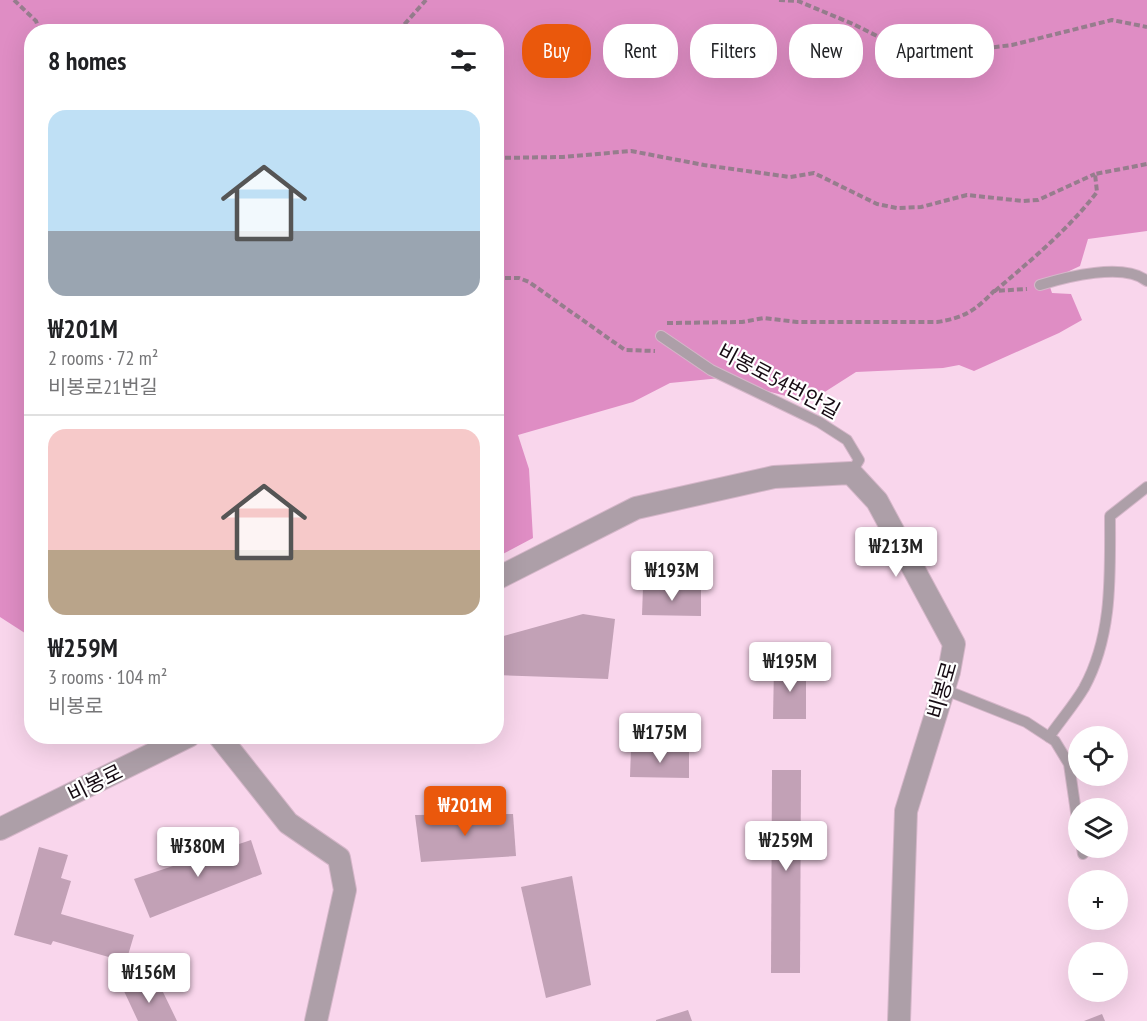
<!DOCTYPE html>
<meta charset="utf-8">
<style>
body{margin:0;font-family:"PT Sans Narrow","Noto Sans KR",sans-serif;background:#f2f2f2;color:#202124;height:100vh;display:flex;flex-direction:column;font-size:22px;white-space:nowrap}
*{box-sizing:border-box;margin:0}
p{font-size:20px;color:#757577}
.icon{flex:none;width:33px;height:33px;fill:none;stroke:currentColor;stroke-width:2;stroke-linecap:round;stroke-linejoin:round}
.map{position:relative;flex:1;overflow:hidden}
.details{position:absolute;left:24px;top:24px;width:480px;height:720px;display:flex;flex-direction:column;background:#fff;border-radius:24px;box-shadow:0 6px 24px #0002}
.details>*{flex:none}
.banner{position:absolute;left:522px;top:24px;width:534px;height:54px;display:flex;gap:12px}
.controls{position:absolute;left:1068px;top:726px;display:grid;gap:12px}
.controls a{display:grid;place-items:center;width:60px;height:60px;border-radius:50%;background:#fff;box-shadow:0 6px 24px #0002;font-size:30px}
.price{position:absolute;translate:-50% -51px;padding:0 14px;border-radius:6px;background:#fff;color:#222;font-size:20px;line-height:39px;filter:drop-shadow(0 2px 3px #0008)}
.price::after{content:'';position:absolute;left:50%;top:36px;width:18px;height:14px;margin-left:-9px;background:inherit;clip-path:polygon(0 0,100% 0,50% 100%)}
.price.current{background:#ea580c;color:#fff}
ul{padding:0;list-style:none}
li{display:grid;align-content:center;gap:12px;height:318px;padding:0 24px}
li+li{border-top:2px solid #e0e0e0}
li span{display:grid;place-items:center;height:186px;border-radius:18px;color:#555}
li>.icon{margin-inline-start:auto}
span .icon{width:108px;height:108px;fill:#fffc;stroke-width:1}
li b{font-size:26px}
h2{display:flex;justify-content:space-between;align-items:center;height:72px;padding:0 24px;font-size:26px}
.chip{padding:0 21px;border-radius:24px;background:#fff;box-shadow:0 6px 24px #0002;font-size:21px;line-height:54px}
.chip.current{background:#ea580c;color:#fff}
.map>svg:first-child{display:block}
.forest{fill:#df8dc4}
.building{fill:#c2a1b6}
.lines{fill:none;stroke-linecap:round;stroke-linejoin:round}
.lane-casing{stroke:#d5b6c9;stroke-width:12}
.street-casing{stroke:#d5b6c9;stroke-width:24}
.path{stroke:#967d8d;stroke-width:4;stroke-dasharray:6 3;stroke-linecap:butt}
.lane{stroke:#ad9fa8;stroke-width:10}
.street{stroke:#ad9fa8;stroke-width:22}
.labels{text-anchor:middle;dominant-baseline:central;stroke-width:4.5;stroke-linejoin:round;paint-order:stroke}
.street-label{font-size:21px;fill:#160b13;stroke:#fff}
</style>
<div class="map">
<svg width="1147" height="1021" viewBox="0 0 1147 1021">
<rect width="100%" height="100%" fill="#f9d6ec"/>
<path class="forest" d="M0,0H1147V231L1088,239L1080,266L1048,281L1052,293L1071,294L1082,320L1059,333L974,371L959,365L943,368L856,372L809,402L747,386L731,377L670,383L633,402L518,435L529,469L533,538L497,557L496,32H32L31,637L0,617Z"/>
<g class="building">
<path d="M643,587L701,588V616L642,615Z"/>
<path d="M583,614L615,619L608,679L496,675V638Z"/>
<path d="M774,666H806V719H773Z"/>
<path d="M631,749L689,750V778L630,777Z"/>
<path d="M772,770H801L800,973H771Z"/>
<path d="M513,814L516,856L421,862L415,815Z"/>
<path d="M251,840L262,874L150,918L134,879Z"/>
<path d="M39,847L68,855L61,878L71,881L61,914L134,935L126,962L53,941L51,945L14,935Z"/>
<path d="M572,876L591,985L546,998L521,887Z"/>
<path d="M142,980L149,996L162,990L177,1021H138L123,989Z"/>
<path d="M688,1010L692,1021H656V1020Z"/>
<path d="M1102,1014L1105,1021H1084Z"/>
</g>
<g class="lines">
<g class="lane-casing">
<g id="lane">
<path d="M1040,285C1066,277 1124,262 1147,281"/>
<path d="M661,336L711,370L819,422L847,440L859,460L851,473"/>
<path d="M943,689L1026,722L1055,741L1069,764L1078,826"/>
<path d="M1049,737C1060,721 1074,705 1084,688C1113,635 1110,575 1110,516L1147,487"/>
<path d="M1082,848L1083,854"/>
</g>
</g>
<g class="street-casing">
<g id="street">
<path d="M496,579L636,508L774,477L851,473L877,501L954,644L949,672L906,811L899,1021"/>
<path d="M219,736L288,823L339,858L345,890L316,1021"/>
<path d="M0,829L189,736"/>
</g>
</g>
<g class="path">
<path d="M14,0L36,21L40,32"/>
<path d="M779,0L798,1L853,24L897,46L929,51H961L1012,45L1112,20L1147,27"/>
<path d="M400,32L402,27L426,0"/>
<path d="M496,158L563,157L631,151L704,165L790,177L814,173L877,204L897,208L921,207L967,195L1023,201L1038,200L1095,174"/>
<path d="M496,278H519L529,282L625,350L655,351"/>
<path d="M995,291C1031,260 1068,230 1097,192L1095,174L1147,164"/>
<path d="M667,323L742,322L764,318L797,322H937C964,318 976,310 994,291L1027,289"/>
</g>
<use href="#lane" class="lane"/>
<use href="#street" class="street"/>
</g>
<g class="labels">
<g class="street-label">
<text transform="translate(779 381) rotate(28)">비봉로54번안길</text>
<text transform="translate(942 690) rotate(-74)">비봉로</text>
<text transform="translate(95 783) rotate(-26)">비봉로</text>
</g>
</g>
</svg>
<div class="controls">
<a><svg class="icon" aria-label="locate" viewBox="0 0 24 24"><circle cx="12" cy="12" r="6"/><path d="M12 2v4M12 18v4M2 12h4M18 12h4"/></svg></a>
<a><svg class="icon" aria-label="layers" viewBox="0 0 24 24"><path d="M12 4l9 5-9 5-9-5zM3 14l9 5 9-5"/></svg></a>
<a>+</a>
<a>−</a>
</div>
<b class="price" style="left:896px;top:578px">₩213M</b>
<b class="price" style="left:672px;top:602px">₩193M</b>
<b class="price" style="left:790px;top:693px">₩195M</b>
<b class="price" style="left:660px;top:764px">₩175M</b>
<b class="price current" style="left:465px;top:837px">₩201M</b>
<b class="price" style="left:786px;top:872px">₩259M</b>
<b class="price" style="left:198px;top:878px">₩380M</b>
<b class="price" style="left:149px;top:1004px">₩156M</b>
<div class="banner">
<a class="chip current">Buy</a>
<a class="chip">Rent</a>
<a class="chip">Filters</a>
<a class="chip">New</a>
<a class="chip">Apartment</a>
</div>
<section class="details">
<h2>8 homes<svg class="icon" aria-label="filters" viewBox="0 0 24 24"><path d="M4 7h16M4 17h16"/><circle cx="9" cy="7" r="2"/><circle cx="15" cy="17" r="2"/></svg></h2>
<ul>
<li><span style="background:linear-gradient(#bfe0f5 65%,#9aa5b1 0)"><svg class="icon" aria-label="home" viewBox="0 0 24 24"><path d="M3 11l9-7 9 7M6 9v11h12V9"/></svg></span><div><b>₩201M</b><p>2 rooms · 72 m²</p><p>비봉로21번길</p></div></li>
<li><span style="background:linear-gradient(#f6c9c9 65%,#b9a48a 0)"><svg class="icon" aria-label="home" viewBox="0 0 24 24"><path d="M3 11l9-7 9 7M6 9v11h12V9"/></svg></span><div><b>₩259M</b><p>3 rooms · 104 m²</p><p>비봉로</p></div></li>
</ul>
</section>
</div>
